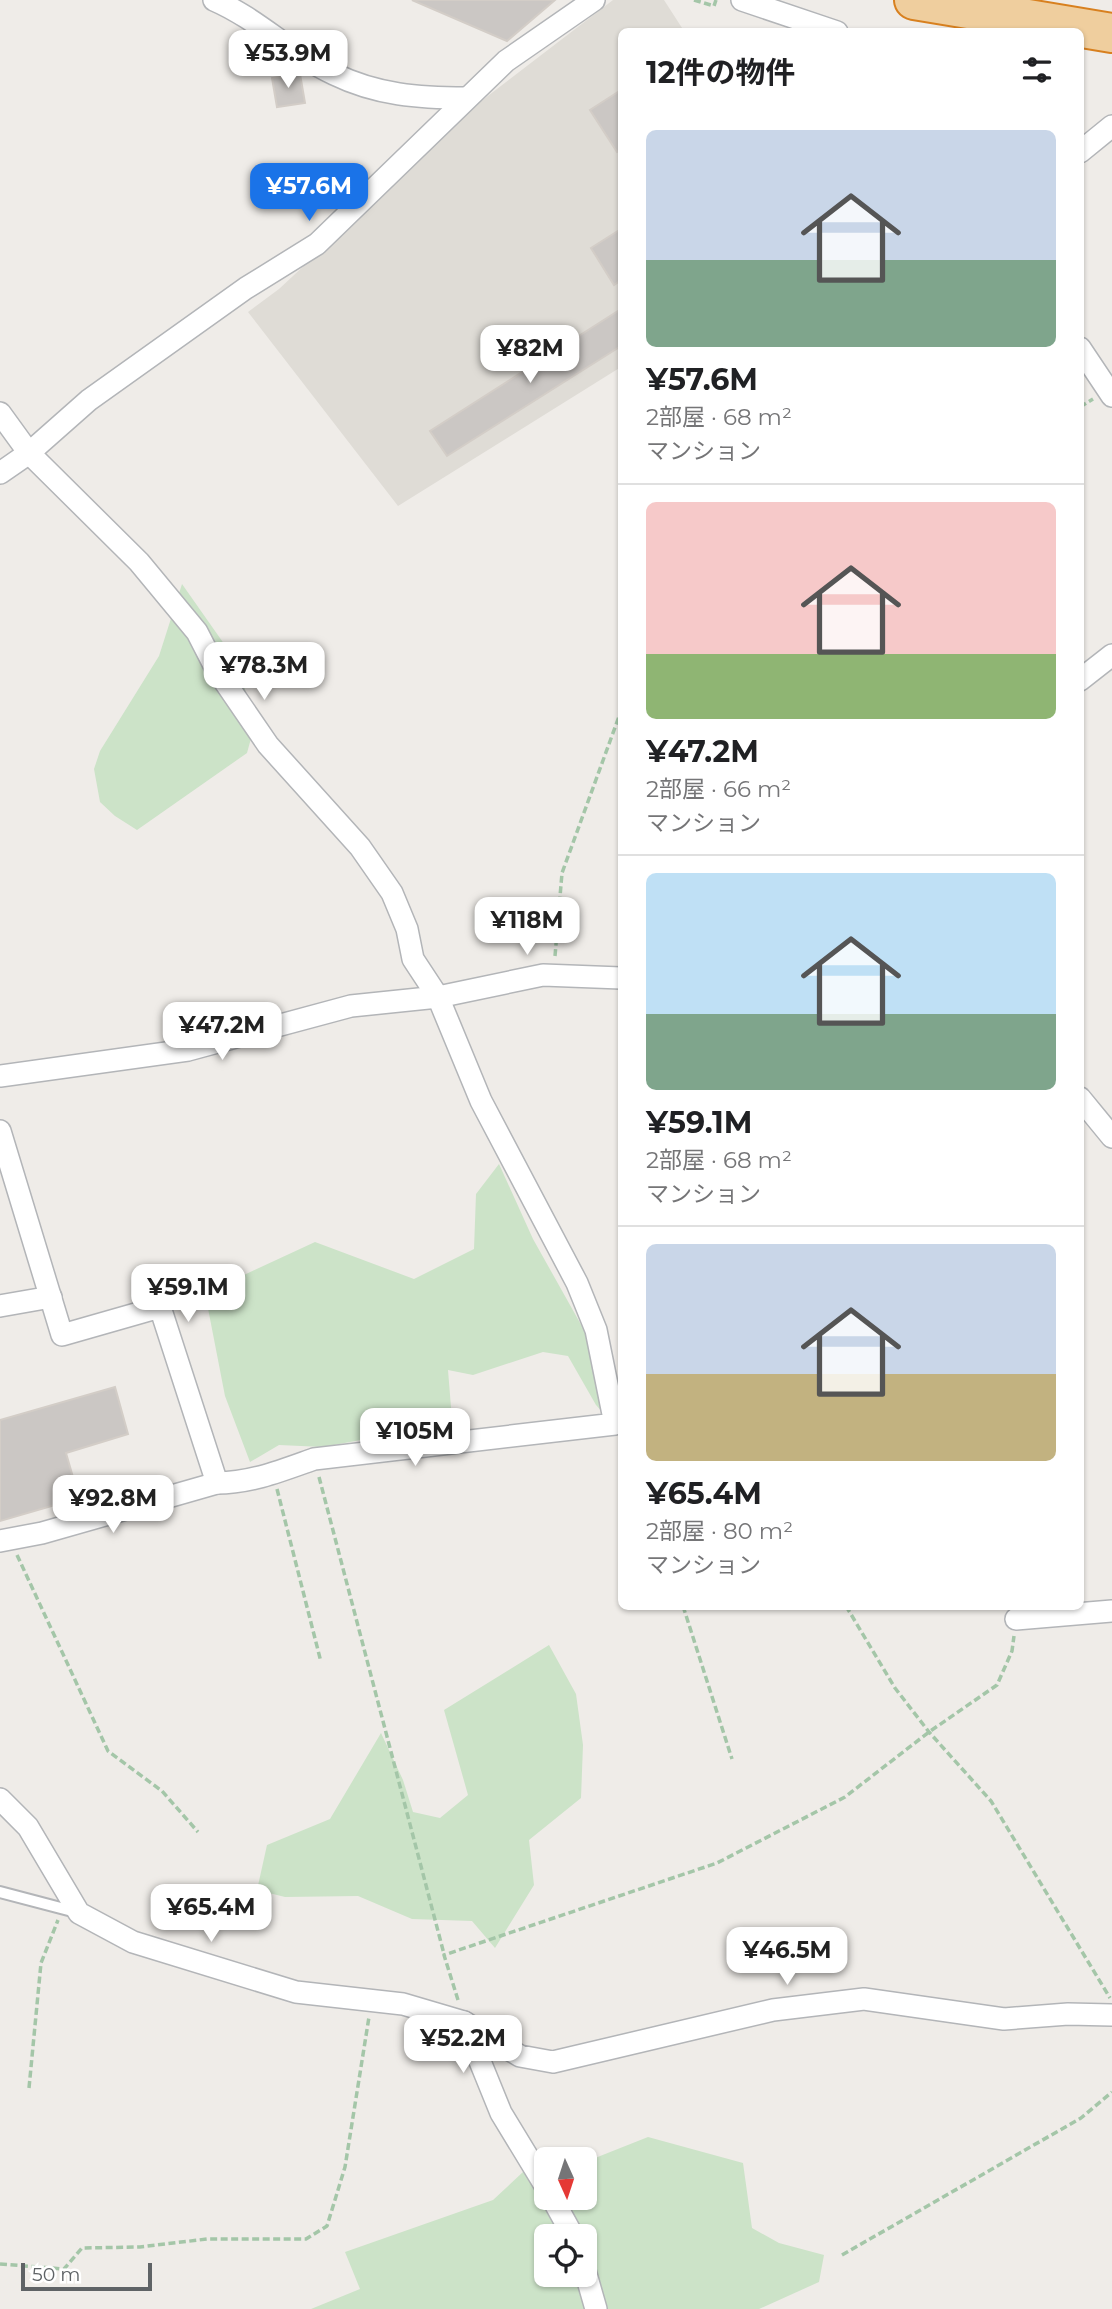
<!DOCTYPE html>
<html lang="ja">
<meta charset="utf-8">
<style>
body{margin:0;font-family:Montserrat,"Noto Sans JP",sans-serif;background:#f2f2f2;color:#202124;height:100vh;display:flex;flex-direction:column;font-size:26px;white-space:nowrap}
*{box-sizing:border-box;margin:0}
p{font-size:23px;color:#757577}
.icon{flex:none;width:38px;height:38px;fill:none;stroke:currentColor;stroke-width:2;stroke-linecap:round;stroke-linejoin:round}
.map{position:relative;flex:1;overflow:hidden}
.details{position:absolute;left:618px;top:28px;width:466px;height:1582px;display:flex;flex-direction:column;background:#fff;border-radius:10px;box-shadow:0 2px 5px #0004}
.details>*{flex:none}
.needle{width:46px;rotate:177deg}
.fabs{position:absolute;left:534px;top:2147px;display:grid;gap:14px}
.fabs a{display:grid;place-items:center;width:63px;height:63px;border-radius:10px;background:#fff;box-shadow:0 2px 5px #0004;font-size:35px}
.scale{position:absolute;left:21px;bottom:18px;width:131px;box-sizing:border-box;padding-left:7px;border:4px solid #5f6366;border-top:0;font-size:19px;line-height:24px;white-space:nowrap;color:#5f6366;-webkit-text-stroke:5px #fff;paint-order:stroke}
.price{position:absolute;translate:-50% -60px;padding:0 16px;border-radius:14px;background:#fff;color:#222;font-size:23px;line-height:46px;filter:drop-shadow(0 2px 4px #0008)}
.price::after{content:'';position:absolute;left:50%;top:42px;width:21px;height:16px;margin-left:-10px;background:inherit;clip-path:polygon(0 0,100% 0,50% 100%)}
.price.current{background:#1a73e8;color:#fff}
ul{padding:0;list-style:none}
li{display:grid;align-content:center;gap:14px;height:371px;padding:0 28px}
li+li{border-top:2px solid #e0e0e0}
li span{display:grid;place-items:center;height:217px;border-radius:10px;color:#555}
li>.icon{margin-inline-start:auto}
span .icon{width:126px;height:126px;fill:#fffc;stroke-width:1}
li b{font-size:30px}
h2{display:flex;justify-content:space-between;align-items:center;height:84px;padding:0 28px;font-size:30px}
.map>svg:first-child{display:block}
.education{fill:#dfdcd6}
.green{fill:#cce3c8;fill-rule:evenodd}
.building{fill:#cbc7c4;stroke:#d3cdc7;stroke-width:2}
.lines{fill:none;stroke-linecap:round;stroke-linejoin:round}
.lane-casing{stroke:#b3b5b8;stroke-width:14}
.street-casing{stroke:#b3b5b8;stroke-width:24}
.highway-casing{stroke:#d8801f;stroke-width:42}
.path{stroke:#a4c6a8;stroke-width:3.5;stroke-dasharray:7 3.5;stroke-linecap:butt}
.lane{stroke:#fff;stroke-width:10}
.street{stroke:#fff;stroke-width:21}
.highway{stroke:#efce9e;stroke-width:38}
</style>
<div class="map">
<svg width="1112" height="2309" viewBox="0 0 1112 2309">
<rect width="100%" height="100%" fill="#efece8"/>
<path class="education" d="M613,0H664L684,31L621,32V367L398,506L248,312L279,289L480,102Z"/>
<g class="green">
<path d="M182,584L241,668L253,731L247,753L137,830L115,816L100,802L94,769L100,751L159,656Z"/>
<path d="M499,1164L533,1239L621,1396V1433L596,1405L568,1356L543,1352L473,1375L448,1370L453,1432L420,1429L323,1447L279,1445L250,1462L225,1396L205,1293L315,1242L414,1279L474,1249L476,1194Z"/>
<path d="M549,1645L576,1694L583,1745L581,1798L529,1840L534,1885L495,1948L472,1921L412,1919L358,1896L285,1897L257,1890L267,1845L330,1819L381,1733L403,1780L413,1812L440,1818L468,1795L444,1710Z"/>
<path d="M648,2137L743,2163L752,2228L779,2243L824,2255L819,2282L759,2309H311L360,2289L345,2252L493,2200L523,2172L546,2167V2198H584L585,2162ZM546,2236H584V2275H546Z"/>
</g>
<g class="building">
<path d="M412,0H555L507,41Z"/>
<path d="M300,74L305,103L277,107L272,78Z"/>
<path d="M621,90V150L617,152L590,110Z"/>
<path d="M621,229V280L614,285L591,248Z"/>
<path d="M621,309V346L447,456L430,431Z"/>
<path d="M115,1387L128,1434L66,1453L79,1498L0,1521V1420Z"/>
</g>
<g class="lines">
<g class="lane-casing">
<path id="lane" d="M0,1892L76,1912"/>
</g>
<g class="street-casing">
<g id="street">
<path d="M214,0C258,19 291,54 334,74C377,95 419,98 466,98"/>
<path d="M742,0L837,32"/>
<path d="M1080,152L1112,126"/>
<path d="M1080,348L1112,396"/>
<path d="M0,413L29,453L139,562L197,632L216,669L268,745L360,847L392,893L407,929L413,959L438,997L481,1101L577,1283L596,1330L615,1424L314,1459C283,1470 251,1483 217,1483L42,1533L0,1541"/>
<path d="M0,473L29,453L89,400L246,288L317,244L506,61L594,0"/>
<path d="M1080,680L1112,655"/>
<path d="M0,1076L188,1050L351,1006L438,997L543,975L621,978"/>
<path d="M1080,1098L1112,1137"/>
<path d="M0,1131L62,1335L160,1307L217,1483"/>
<path d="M0,1306L51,1297"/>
<path d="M1016,1619L1112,1611"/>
<path d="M0,1799L28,1827L79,1913L133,1942L296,1992L403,2004L464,2022L520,2056L553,2062L773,2010L864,1999L1004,2019L1068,2014L1112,2015"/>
<path d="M464,2022L501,2113L546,2187"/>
<path d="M552,2198L573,2236"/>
<path d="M584,2267L596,2309"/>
</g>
</g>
<g class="highway-casing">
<path id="highway" d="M914,0L1112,33"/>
</g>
<g class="path">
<path d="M694,0L714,6L716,0"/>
<path d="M1080,407L1093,399"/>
<path d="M555,956L562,873L621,711"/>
<path d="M319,1477L444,1954"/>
<path d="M277,1489L321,1662"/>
<path d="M17,1555L108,1751L162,1791L198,1832"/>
<path d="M683,1606L732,1759"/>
<path d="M846,1606L895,1688L929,1732L991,1801L1110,1998"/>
<path d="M458,2000L444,1955L717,1863L845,1797L929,1732L997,1685L1012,1651L1014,1636"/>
<path d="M29,2088L41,1963L58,1920"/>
<path d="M842,2255L1081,2118L1112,2092"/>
<path d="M0,2264L64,2269L82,2248L140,2247L207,2239H306L327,2226L345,2167L369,2017"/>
</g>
<use href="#lane" class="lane"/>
<use href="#street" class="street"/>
<use href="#highway" class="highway"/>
</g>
</svg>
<div class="fabs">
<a><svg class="needle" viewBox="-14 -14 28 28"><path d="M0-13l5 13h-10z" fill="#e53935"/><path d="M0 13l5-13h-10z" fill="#757577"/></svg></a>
<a><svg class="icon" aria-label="locate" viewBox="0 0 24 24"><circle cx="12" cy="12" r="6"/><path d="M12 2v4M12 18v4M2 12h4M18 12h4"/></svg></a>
</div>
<div class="scale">50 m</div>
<b class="price" style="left:288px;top:90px">¥53.9M</b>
<b class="price current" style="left:309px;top:223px">¥57.6M</b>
<b class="price" style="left:530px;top:385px">¥82M</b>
<b class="price" style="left:264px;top:702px">¥78.3M</b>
<b class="price" style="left:527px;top:957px">¥118M</b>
<b class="price" style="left:222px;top:1062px">¥47.2M</b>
<b class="price" style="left:188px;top:1324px">¥59.1M</b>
<b class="price" style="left:415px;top:1468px">¥105M</b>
<b class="price" style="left:113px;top:1535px">¥92.8M</b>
<b class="price" style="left:211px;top:1944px">¥65.4M</b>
<b class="price" style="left:787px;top:1987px">¥46.5M</b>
<b class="price" style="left:463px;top:2075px">¥52.2M</b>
<section class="details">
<h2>12件の物件<svg class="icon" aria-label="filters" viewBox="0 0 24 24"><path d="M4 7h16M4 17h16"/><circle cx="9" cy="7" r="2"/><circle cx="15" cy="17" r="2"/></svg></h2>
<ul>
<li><span style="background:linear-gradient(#c9d6e8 60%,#7fa58c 0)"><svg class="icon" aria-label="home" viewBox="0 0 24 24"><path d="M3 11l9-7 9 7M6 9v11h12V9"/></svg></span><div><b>¥57.6M</b><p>2部屋 · 68 m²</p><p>マンション</p></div></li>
<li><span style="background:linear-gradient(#f6c9c9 70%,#8fb573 0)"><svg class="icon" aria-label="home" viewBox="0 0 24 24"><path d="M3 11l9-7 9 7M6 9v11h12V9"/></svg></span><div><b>¥47.2M</b><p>2部屋 · 66 m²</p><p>マンション</p></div></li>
<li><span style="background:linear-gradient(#bfe0f5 65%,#7fa58c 0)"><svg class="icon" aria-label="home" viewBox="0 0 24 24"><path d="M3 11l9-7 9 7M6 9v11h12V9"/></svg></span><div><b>¥59.1M</b><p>2部屋 · 68 m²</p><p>マンション</p></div></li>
<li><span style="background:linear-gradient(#c9d6e8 60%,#c2b280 0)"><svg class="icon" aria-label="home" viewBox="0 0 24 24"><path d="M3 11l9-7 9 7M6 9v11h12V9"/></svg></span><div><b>¥65.4M</b><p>2部屋 · 80 m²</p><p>マンション</p></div></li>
</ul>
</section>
</div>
